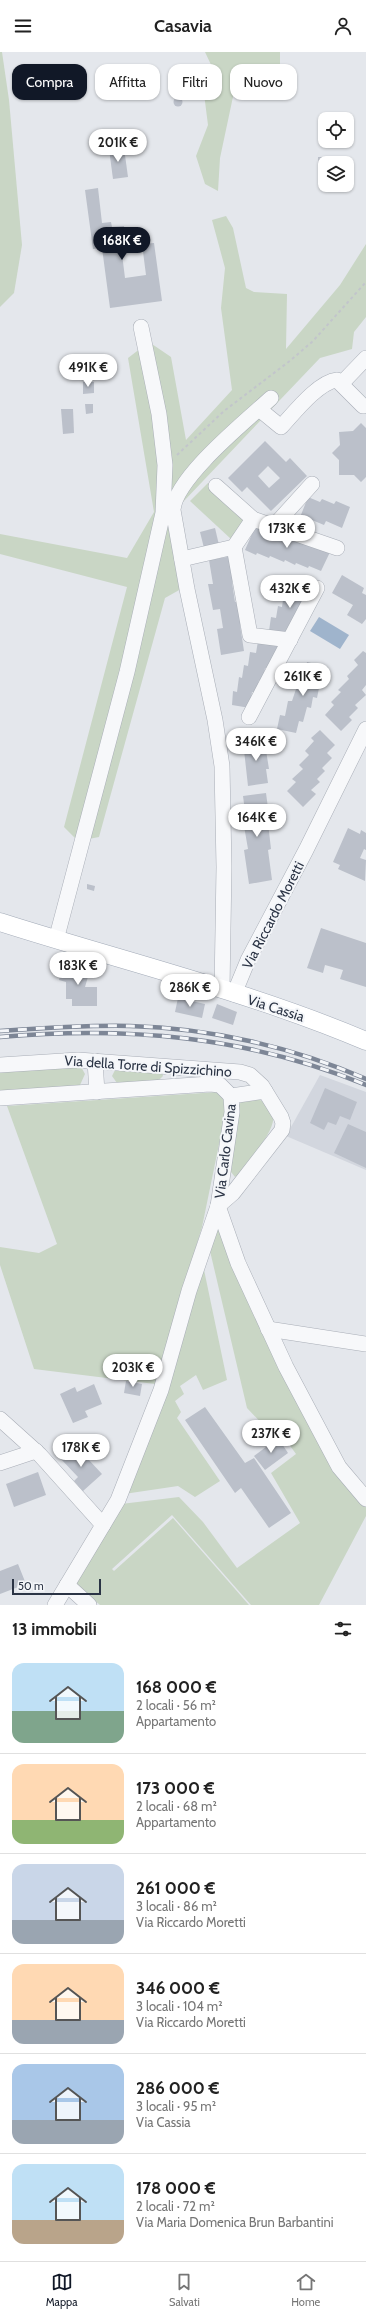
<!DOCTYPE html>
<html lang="it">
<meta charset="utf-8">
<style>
body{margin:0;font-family:Cabin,sans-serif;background:#f6f6f6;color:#222;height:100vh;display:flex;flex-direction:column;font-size:15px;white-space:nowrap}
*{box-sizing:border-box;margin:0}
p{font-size:13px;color:#767676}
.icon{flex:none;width:22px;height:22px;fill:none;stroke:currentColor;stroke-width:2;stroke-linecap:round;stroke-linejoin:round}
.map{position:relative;height:1553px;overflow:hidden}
.panel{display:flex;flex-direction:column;background:#fff;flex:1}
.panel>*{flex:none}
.banner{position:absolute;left:12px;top:12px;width:342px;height:36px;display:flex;gap:8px}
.tools{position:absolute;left:318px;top:60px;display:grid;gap:8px}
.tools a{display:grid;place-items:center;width:36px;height:36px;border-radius:8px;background:#fff;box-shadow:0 1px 3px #0004;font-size:20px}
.scale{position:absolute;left:12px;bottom:10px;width:89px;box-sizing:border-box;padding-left:4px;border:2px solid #2b3445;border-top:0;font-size:11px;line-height:14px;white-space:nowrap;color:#2b3445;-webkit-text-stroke:3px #f4f6f9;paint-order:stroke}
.price{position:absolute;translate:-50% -34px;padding:0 9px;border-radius:14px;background:#fff;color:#222;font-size:13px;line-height:26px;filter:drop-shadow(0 1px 2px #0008)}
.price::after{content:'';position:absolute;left:50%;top:24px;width:12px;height:9px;margin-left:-6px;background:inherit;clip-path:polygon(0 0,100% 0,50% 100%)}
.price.active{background:#111827;color:#fff}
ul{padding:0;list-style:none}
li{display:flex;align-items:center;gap:12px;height:100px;padding:0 12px}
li+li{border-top:1px solid #e0e0e0}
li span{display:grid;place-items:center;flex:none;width:112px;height:80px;border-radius:12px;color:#555}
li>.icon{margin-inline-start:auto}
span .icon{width:48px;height:48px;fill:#fffc;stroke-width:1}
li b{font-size:17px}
h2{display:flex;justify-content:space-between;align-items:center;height:48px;padding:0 12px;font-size:17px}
.tag{padding:0 14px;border-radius:12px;background:#fff;box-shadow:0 1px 3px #0004;font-size:14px;line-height:36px}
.tag.active{background:#111827;color:#fff}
header{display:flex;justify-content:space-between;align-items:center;height:52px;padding:0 12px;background:#fff;font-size:18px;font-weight:600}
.menu{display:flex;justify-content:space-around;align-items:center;height:56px;border-top:1px solid #e0e0e0;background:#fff;font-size:11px;color:#767676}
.menu a{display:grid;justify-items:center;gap:2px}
.menu .active{color:#111827}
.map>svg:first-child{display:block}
.built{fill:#d2d6de}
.green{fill:#c9d6c5}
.water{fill:#9fb4cc}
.building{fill:#bbc0ca;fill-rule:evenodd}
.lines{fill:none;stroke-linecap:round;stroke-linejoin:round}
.minor-casing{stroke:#a9aeb7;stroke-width:16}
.major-casing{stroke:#a3abb8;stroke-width:19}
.path{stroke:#c2c5cb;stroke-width:2;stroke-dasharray:3 3;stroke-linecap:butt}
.minor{stroke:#f7f8fa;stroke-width:15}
.major{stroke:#fff;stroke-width:18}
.rail-casing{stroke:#7d8696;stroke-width:4.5}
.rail{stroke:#f4f6f9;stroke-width:3;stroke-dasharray:9;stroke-linecap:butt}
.labels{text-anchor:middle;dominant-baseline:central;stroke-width:4;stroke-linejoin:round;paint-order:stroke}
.street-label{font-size:14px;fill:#2b3445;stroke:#f4f6f9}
</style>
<header><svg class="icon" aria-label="menu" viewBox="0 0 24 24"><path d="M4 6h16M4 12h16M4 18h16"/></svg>Casavia<svg class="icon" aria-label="person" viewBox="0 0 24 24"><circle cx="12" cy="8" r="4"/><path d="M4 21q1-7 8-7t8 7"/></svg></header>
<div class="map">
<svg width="366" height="1553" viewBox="0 0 366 1553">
<rect width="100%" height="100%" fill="#e4e7ec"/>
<path class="built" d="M320,1023L366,1040V1118L286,1084Z"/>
<g class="green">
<path d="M0,0H2L9,48L22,193L14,241L0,255Z"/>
<path d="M205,0H280V32L268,24L254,28L234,40L220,106L218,139L205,132L196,104L208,73L203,34L213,17Z"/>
<path d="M226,164L233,176L246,236L254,240L287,242L286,297L340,233L366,192V265L354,280L352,297L320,306L183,450L168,455L181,537L165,546L99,785L78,789L64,775L127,535L0,502V482L127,506L154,460L128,306L149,290L171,305L186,388L232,338L221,256L225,216L212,168Z"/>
<path d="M208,431L248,469L231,487L190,449Z"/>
<path d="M80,1013L85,1022L80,1033L0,1040V1015Z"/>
<path d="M117,1014L162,1020L163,1024L158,1029L117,1031L112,1024Z"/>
<path d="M218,1040L224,1048V1068L202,1175L155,1332L34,1317L0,1213V1195L39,1201L57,1192L7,1054Z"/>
<path d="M257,1047C290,1058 265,1087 253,1104C248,1111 242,1121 235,1125L231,1120L238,1055L242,1048Z"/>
<path d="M216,1171L366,1454V1464L319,1553H251L172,1463L112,1517L114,1519L173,1466L249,1553H100L76,1532L121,1452L179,1445L203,1470L237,1516L300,1471L271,1421L296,1402L277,1376L270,1380L247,1356L210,1199Z"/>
<path d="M203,1213L227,1328L203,1338L196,1323L180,1334L184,1342L175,1349L181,1360L177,1366L220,1429L195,1445L178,1434L124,1442Z"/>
</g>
<path class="water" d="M319,565L349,583L340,597L310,579Z"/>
<g class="building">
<circle cx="178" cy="50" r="4.5"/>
<path d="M124,96L128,125L113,127L109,97Z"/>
<path d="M318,105H327L325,122H319Z"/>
<path d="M98,136L102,171L111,170L112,175L124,174L126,194H121L125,226L146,223L142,192L154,191L162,249L110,256L102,196L93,197L85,138Z"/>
<path d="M83,330H94V341L83,342Z"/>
<path d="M85,352H93V361L86,362Z"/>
<path d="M61,357H73L74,381L63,382Z"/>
<path d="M361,371L366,376V425L361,430L354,423H339V408L332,401L340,393L339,380L353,379Z"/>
<path d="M265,389L286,410L290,406L307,424L271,459L247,435L242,440L228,426ZM268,414L280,426L269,436L258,424Z"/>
<path d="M308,445L320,450L322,447L334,452L336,449L350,455L342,476L326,469L324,473L312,468L310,472L299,468Z"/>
<path d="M255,475L280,485L281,482L331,498L321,519L309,514L308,516L296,511L295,513L285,508L284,510L270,504L269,506L257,501L256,503L245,498Z"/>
<path d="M215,476L219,493L204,496L200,480Z"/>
<path d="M233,504L237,529L232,530L235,550L241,549L245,572L240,573L244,599L221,603L217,577L223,576L220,557L213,558L208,532H213L209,508Z"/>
<path d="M342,523L364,536L362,541L366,543V567L362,572L347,563L353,553L332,541Z"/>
<path d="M289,531L312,534L291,581L269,579L271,565L276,566L278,554L282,555L284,541H288Z"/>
<path d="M258,589L280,591L271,617L265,616L263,628H259L257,641L252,640L250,656L232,653L233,639L237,640L239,625L242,626L244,613L248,614L250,600L256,601Z"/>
<path d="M363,599L366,601V633L362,638L366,643L355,653L358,656L349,665L352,668L341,679L325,663L334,653L331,650L341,640L338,638L349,627L347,624L358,613L354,608Z"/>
<path d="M307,610L328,615L325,632L320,631L317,646L313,645L311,656L307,655L303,670L299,669L296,681L277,677L280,663L285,664L288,649H292L300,625H304Z"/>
<path d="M320,678L335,693L327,701L332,706L322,716L325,719L317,727L320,730L311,738L316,742L303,755L287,739L296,730L292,727L303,717L299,713L309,703L305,699L314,689L311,686Z"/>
<path d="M264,686L269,717H266L268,731L248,734L243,689Z"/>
<path d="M266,741L270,771H268L271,797L268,798L272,828L249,832L244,798L248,797L244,774H247L243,744Z"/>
<path d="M348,776L360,782L361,778L366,781V798L364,797L360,806L366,808L365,829L338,817L340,813L333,810Z"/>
<path d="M87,832L95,834L94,839L87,837Z"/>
<path d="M321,876L366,891V935L340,927L343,918L325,913L323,921L307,916Z"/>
<path d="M63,911L90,918L85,935H97V954H72V947H66V930L59,928Z"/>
<path d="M178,946L205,952L202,966L175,960Z"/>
<path d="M217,952L237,960L233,973L212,966Z"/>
<path d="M325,1036L357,1050L350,1068L340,1064L336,1073L328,1070L324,1078L310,1071Z"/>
<path d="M348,1072L366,1080V1116L334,1101Z"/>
<path d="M126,1329L142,1332L140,1344L124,1341Z"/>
<path d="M94,1332L102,1352L85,1359L88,1365L73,1371L60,1342L75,1335L77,1340Z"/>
<path d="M205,1355L245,1411L254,1406L291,1461L269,1476L241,1436L235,1441L185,1368Z"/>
<path d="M278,1386L288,1401L265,1418L254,1404Z"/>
<path d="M75,1393L102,1422L83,1439L74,1429L78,1425L60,1406Z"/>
<path d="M38,1420L46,1443L14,1455L6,1432Z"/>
<path d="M18,1512L26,1532L0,1542V1519Z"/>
</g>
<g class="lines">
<g class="minor-casing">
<g id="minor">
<path d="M342,331L366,306"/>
<path d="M259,357L281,375C294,361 318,330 337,328L363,354"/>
<path d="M216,434L253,467L337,496"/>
<path d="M274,474L312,432"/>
<path d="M234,495L250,583L290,588"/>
<path d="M182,507L234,495L253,467"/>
<path d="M249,665L317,536"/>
<path d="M56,888L127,620L163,461L165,413L159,362L141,275"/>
<path d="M222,938L224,815L222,714L215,668L187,537L173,458C175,426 247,368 271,346"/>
<path d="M234,942L248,908L306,798L366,677"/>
<path d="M95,1009L97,1040"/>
<path d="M0,1013L78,1008L240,1020L250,1023L262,1034L281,1065L283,1071L282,1078L233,1141L218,1154"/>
<path d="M231,1044L265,1039"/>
<path d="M0,1046L210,1032L220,1033L231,1044"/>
<path d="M218,1154L238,1211L286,1315L339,1415L366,1447"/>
<path d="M268,1277L366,1292"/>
<path d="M0,1367L40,1403L103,1473"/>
<path d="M0,1411L36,1399"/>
<path d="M67,1533L89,1553"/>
<path d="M55,1553L118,1448L161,1338L189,1239L218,1154L232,1060L231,1044"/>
</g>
</g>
<g class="major-casing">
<path id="major" d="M0,870C122,909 248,939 366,989"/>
</g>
<path class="path" d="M177,403L224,359L291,308L313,289L366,230"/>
<use href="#minor" class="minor"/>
<use href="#major" class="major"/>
<g class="rail-casing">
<g id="rail">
<path d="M0,979C43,976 87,973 130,974C210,976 293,995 366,1027"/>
<path d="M0,985C127,974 247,984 366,1033"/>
</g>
</g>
<use href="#rail" class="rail"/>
</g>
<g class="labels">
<g class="street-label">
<text transform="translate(273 863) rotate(-63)">Via Riccardo Moretti</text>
<text transform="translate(276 956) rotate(18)">Via Cassia</text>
<text transform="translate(148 1014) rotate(4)">Via della Torre di Spizzichino</text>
<text transform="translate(225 1099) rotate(-83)">Via Carlo Cavina</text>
</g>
</g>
</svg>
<div class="tools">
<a><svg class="icon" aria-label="locate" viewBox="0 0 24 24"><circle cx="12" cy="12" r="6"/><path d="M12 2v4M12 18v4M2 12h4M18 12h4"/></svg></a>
<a><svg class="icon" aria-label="layers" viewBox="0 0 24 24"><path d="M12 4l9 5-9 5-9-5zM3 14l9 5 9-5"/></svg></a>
</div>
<div class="scale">50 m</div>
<b class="price" style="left:118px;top:111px">201K €</b>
<b class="price active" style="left:122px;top:209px">168K €</b>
<b class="price" style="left:88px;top:336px">491K €</b>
<b class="price" style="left:287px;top:497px">173K €</b>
<b class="price" style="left:290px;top:557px">432K €</b>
<b class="price" style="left:303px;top:645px">261K €</b>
<b class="price" style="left:256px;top:710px">346K €</b>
<b class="price" style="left:257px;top:786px">164K €</b>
<b class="price" style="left:78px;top:934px">183K €</b>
<b class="price" style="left:190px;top:956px">286K €</b>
<b class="price" style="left:133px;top:1336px">203K €</b>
<b class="price" style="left:271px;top:1402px">237K €</b>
<b class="price" style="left:81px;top:1416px">178K €</b>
<div class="banner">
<a class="tag active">Compra</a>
<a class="tag">Affitta</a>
<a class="tag">Filtri</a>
<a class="tag">Nuovo</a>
</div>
</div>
<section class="panel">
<h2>13 immobili<svg class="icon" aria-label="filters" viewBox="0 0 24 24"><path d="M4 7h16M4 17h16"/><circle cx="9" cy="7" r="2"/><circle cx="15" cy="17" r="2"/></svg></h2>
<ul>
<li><span style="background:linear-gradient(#bfe0f5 60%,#7fa58c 0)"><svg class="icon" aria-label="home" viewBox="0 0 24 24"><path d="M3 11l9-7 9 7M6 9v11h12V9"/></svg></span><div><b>168 000 €</b><p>2 locali · 56 m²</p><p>Appartamento</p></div></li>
<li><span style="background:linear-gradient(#ffd9b3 70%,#8fb573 0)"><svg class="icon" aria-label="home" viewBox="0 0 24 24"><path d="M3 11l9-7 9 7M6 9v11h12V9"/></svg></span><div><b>173 000 €</b><p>2 locali · 68 m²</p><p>Appartamento</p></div></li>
<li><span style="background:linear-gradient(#c9d6e8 70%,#9aa5b1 0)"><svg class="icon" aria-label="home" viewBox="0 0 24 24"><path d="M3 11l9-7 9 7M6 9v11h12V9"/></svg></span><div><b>261 000 €</b><p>3 locali · 86 m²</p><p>Via Riccardo Moretti</p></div></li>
<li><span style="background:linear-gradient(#ffd9b3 70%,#9aa5b1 0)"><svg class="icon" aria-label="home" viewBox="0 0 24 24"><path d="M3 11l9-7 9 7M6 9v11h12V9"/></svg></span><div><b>346 000 €</b><p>3 locali · 104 m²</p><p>Via Riccardo Moretti</p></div></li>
<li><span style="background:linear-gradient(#a9c7e8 70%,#9aa5b1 0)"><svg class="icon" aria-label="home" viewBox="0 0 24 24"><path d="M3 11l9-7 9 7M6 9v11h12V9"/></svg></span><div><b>286 000 €</b><p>3 locali · 95 m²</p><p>Via Cassia</p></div></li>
<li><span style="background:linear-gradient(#bfe0f5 70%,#b9a48a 0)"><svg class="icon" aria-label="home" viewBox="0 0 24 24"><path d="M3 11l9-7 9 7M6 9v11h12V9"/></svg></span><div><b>178 000 €</b><p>2 locali · 72 m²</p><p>Via Maria Domenica Brun Barbantini</p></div></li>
</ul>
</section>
<nav class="menu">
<a class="active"><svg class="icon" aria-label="map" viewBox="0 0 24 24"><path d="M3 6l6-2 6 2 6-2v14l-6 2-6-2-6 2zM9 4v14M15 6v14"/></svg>Mappa</a>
<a><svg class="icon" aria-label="saved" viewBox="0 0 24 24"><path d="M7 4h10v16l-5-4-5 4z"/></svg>Salvati</a>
<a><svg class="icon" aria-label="home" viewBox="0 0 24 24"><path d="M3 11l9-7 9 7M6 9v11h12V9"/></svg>Home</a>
</nav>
